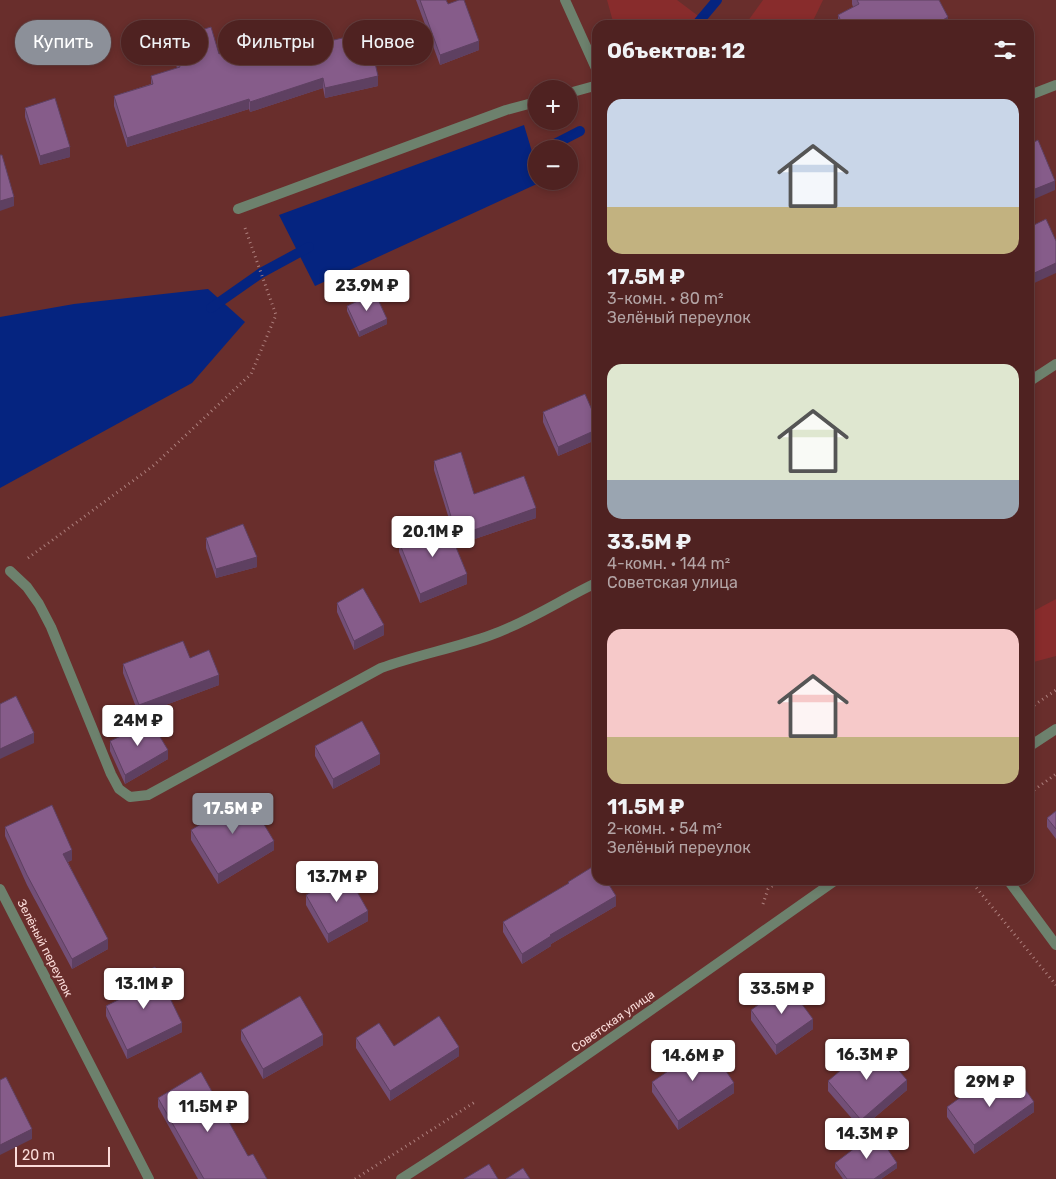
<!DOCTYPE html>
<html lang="ru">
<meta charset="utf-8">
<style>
body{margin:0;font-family:Rubik,sans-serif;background:#552a2a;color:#f1f3f6;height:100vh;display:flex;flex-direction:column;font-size:19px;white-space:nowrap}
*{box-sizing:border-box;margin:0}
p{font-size:16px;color:#b3a4a5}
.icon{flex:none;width:28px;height:28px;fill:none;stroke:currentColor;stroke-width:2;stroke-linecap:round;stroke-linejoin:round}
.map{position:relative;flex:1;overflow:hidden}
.drawer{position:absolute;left:592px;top:20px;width:442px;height:865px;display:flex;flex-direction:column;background:#4f2221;border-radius:15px;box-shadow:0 2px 8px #0003,0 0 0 1px #663f3f}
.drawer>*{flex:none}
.top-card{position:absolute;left:15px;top:20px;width:475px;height:45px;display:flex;gap:10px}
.controls{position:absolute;left:528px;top:80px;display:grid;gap:10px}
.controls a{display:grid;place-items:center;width:50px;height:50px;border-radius:50%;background:#4f2221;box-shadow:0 2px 8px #0003,0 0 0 1px #663f3f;font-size:25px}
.scale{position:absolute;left:15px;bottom:12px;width:95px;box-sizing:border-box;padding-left:5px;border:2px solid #fbdcda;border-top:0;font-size:14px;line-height:18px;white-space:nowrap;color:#fbdcda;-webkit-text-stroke:4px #692e2c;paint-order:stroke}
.price{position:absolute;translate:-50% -42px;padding:0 11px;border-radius:5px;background:#fff;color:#222;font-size:16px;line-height:32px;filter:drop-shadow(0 1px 2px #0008)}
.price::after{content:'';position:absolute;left:50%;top:30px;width:15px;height:11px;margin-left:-8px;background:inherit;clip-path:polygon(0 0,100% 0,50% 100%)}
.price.on{background:#8c9099;color:#fff}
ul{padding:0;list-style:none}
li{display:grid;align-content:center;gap:10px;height:265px;padding:0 15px}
li span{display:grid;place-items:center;height:155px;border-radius:15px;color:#555}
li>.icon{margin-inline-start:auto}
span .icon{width:90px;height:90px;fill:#fffc;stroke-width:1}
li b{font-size:21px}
h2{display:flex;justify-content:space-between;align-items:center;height:60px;padding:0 15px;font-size:21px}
.chip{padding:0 18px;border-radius:22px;background:#4f2221;box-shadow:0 2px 8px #0003,0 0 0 1px #663f3f;font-size:18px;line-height:45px}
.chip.on{background:#8c9099;color:#fff}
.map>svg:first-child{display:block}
.green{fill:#882c2c}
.water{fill:#052480}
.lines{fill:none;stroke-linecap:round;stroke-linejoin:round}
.stream{stroke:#052480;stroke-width:10}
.path{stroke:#ae807e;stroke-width:3;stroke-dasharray:1 4;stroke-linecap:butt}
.service{stroke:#6d816d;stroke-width:10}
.minor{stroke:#6d816d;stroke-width:10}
.tertiary{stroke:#6d816d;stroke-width:10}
.wall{fill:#734f77}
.shaded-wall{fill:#5e4061}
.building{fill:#865c8a;stroke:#5e4061}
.labels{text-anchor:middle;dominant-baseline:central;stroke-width:5;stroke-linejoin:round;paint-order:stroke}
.street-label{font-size:12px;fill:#fbdcda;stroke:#692e2c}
</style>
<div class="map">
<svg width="1056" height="1179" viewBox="0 0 1056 1179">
<rect width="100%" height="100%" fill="#692e2c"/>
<g class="green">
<path d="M607,0H677L701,18L729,25H614Z"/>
<path d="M763,0H823L811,25H745Z"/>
<path d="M1056,599V656L1030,663V613Z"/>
</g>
<g class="water">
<path d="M524,125L536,165V181L541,182L315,286L279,215Z"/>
<path d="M208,289L245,322L192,383L0,488V317L74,304Z"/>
</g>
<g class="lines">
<g class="stream">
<path d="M696,25L717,0"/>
<path d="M545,149L580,131"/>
<path d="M211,308L261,273L309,247"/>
</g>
<g class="path">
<path d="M28,558L153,466L251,374L276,315L245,228"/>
<path d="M1030,708L1056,690"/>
<path d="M1030,793L1056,774"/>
<path d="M970,880L1056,985"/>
<path d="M763,904L768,889L781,880"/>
<path d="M355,1179L475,1102"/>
</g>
<g class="service">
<path d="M1030,95L1056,85"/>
<path d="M1030,381L1056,364"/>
</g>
<g class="minor">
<path d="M569,93L598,85"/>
<path d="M238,209L506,110L536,102"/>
<path d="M10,571L27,587L39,604L51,627L111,774L119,789L130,797L148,795L381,668C417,655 455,648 491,635C528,622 562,599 598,582"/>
<path d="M0,889L149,1179"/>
</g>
<g class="tertiary">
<path d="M565,0L598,73"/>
<path d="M1030,746L1056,729"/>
<path d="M1008,880L1056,945"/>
<path d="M401,1179C549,1084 692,981 836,880"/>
</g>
</g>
<g class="wall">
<path d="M416,0H446L448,4L479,50L440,65Z"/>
<path d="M852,0H939L948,25H838V15L853,7L852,4Z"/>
<path d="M171,39L219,54L300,48L378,86L325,98L323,88L250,112L249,109L127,147L114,106V96L151,84V76L177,68L171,49Z"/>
<path d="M25,108L70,157L40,165L25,117Z"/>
<path d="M347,306L387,324L359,337L347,311Z"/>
<path d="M543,412L598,424V439L558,456L543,422Z"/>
<path d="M434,461L474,494L536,518L457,545L434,470Z"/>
<path d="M206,538L257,567L216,578L206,548Z"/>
<path d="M399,542L467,584L420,603L399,552Z"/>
<path d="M337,603L384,635L354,650L337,612Z"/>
<path d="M190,658L219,685L139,715L123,673V664Z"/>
<path d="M110,741L168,759L125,784L110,751Z"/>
<path d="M315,746L380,764L333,789L315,756Z"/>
<path d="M1056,811V839L1047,827V818Z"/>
<path d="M5,827L72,860L68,862L108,949L72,969L27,885L5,836Z"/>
<path d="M191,830L274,850L218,884L191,840Z"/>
<path d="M568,882L616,906L551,944V946L522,964L503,932V922L568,884Z"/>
<path d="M306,895L368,921L328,943L306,905Z"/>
<path d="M128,980L182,1032L127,1059L106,1016V1006L130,994L128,990Z"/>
<path d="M751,1010L813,1029L776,1055L751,1020Z"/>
<path d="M241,1030L323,1045L263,1079L241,1040Z"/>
<path d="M356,1038L394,1046L459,1056L390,1101L356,1048Z"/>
<path d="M828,1081L907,1090L861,1129L828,1091Z"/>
<path d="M652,1082L734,1093L678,1130L652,1092Z"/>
<path d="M977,1097L1034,1112L974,1154L947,1117V1107Z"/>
<path d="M158,1098L248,1156L267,1179H198L158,1107Z"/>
<path d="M835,1163L897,1168L881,1179H843L835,1168Z"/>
</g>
<g class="shaded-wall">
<path d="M948,17V25H934Z"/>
<path d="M479,41V50L440,65V55Z"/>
<path d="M378,76V86L325,98V88Z"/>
<path d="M323,78V88L250,112V102Z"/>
<path d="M249,99V109L127,147V138Z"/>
<path d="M70,147V157L40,165V156Z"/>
<path d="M1055,181V190L1030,201V191Z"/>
<path d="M14,197V206L0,211V201Z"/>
<path d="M1056,263V273L1030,285V275Z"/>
<path d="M387,319V324L359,337V332Z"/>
<path d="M598,429V439L558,456V447Z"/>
<path d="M536,508V518L457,545V536Z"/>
<path d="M257,557V567L216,578V569Z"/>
<path d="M467,574V584L420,603V594Z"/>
<path d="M384,625V635L354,650V641Z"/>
<path d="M219,675V685L139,715V705Z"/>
<path d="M34,733V743L0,759V749Z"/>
<path d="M168,750V759L125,784V775Z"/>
<path d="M380,754V764L333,789V779Z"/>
<path d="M274,841V850L218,884V874Z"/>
<path d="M72,850V860L63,864V854Z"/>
<path d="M616,896V906L551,944V946L522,964V954L550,935Z"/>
<path d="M368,911V921L328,943V934Z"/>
<path d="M108,939V949L72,969V959Z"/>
<path d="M813,1019V1029L776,1055V1045Z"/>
<path d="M182,1023V1032L127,1059V1050Z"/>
<path d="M323,1035V1045L263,1079V1069Z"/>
<path d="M459,1047V1056L390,1101V1091Z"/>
<path d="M907,1080V1090L861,1129V1120Z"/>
<path d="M734,1083V1093L678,1130V1121Z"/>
<path d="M1034,1102V1112L974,1154V1145Z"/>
<path d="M32,1129V1139L0,1155V1145Z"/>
<path d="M897,1163V1168L881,1179H874Z"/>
</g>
<g class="building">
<path d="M420,0H446L448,4L459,0H464L479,41L440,55Z"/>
<path d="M857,0H939L948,17L934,25H843L838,15L859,4Z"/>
<path d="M211,27L219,54L294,30L300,48L368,32L378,76L325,88L323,78L250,102L249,99L127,138L114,96L153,84L151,76L180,67L171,39Z"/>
<path d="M55,98L70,147L40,156L25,108Z"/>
<path d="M1038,140L1055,181L1030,191V144Z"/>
<path d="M0,155H2L14,197L0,201Z"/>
<path d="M1046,219L1056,241V263L1030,275V227Z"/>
<path d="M375,293L387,319L359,332L347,306Z"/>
<path d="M585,394L598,424V429L558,447L543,412Z"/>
<path d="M461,452L474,494L524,476L536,508L457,536L434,461Z"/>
<path d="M446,523L467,574L420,594L399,542Z"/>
<path d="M243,524L257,557L216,569L206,538Z"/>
<path d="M363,588L384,625L354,641L337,603Z"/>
<path d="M183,641L190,658L209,650L219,675L139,705L123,664Z"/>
<path d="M16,696L34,733L0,749V704Z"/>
<path d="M362,721L380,754L333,779L315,746Z"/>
<path d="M151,722L168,750L125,775L110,741Z"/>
<path d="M247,796L274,841L218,874L191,830Z"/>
<path d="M52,805L72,850L63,854L108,939L72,959L27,875L5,827Z"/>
<path d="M1056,811V829L1047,818Z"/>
<path d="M597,864L598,880H606L616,896L550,935L551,936L522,954L503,922L569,883L568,882Z"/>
<path d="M346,872L368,911L328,934L306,895Z"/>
<path d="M155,967L182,1023L127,1050L106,1006L134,992L128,980Z"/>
<path d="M787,984L813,1019L776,1045L751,1010Z"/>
<path d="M300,996L323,1035L263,1069L241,1030Z"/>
<path d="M439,1016L459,1047L390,1091L356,1038L379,1023L394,1046Z"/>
<path d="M874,1042L907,1080L861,1120L828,1081Z"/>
<path d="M708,1044L734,1083L678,1121L652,1082Z"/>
<path d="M201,1072L248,1156L253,1154L267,1179H204L158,1098Z"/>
<path d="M1013,1072L1034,1102L974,1145L947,1107L972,1089L977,1097Z"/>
<path d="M6,1077L32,1129L0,1145V1080Z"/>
<path d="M876,1132L897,1163L874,1179H847L835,1163Z"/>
<path d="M489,1164L498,1179H464Z"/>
<path d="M523,1168L530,1179H506Z"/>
</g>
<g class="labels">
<g class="street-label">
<text transform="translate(45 948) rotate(63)">Зелёный переулок</text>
<text transform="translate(613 1021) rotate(-35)">Советская улица</text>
</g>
</g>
</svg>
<div class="controls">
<a>+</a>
<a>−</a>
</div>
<div class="scale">20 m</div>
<b class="price" style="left:367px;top:312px">23.9M ₽</b>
<b class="price" style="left:433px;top:558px">20.1M ₽</b>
<b class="price" style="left:138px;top:747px">24M ₽</b>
<b class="price on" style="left:233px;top:835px">17.5M ₽</b>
<b class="price" style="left:337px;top:903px">13.7M ₽</b>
<b class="price" style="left:144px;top:1010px">13.1M ₽</b>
<b class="price" style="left:782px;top:1015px">33.5M ₽</b>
<b class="price" style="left:867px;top:1081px">16.3M ₽</b>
<b class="price" style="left:693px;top:1082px">14.6M ₽</b>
<b class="price" style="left:990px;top:1108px">29M ₽</b>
<b class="price" style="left:208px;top:1133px">11.5M ₽</b>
<b class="price" style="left:867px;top:1160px">14.3M ₽</b>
<div class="top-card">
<a class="chip on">Купить</a>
<a class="chip">Снять</a>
<a class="chip">Фильтры</a>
<a class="chip">Новое</a>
</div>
<section class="drawer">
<h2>Объектов: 12<svg class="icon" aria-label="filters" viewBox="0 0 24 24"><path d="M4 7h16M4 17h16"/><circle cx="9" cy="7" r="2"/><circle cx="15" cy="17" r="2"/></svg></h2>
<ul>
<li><span style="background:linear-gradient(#c9d6e8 70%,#c2b280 0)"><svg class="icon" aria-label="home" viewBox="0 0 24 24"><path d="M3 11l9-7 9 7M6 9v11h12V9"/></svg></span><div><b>17.5M ₽</b><p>3-комн. · 80 m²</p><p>Зелёный переулок</p></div></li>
<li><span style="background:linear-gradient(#dfe7d0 75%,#9aa5b1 0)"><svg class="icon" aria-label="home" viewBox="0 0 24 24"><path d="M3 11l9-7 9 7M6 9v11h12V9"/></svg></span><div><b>33.5M ₽</b><p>4-комн. · 144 m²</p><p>Советская улица</p></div></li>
<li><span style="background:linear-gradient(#f6c9c9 70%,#c2b280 0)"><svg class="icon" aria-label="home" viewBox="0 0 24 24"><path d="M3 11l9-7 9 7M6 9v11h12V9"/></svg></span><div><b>11.5M ₽</b><p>2-комн. · 54 m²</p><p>Зелёный переулок</p></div></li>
</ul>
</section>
</div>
